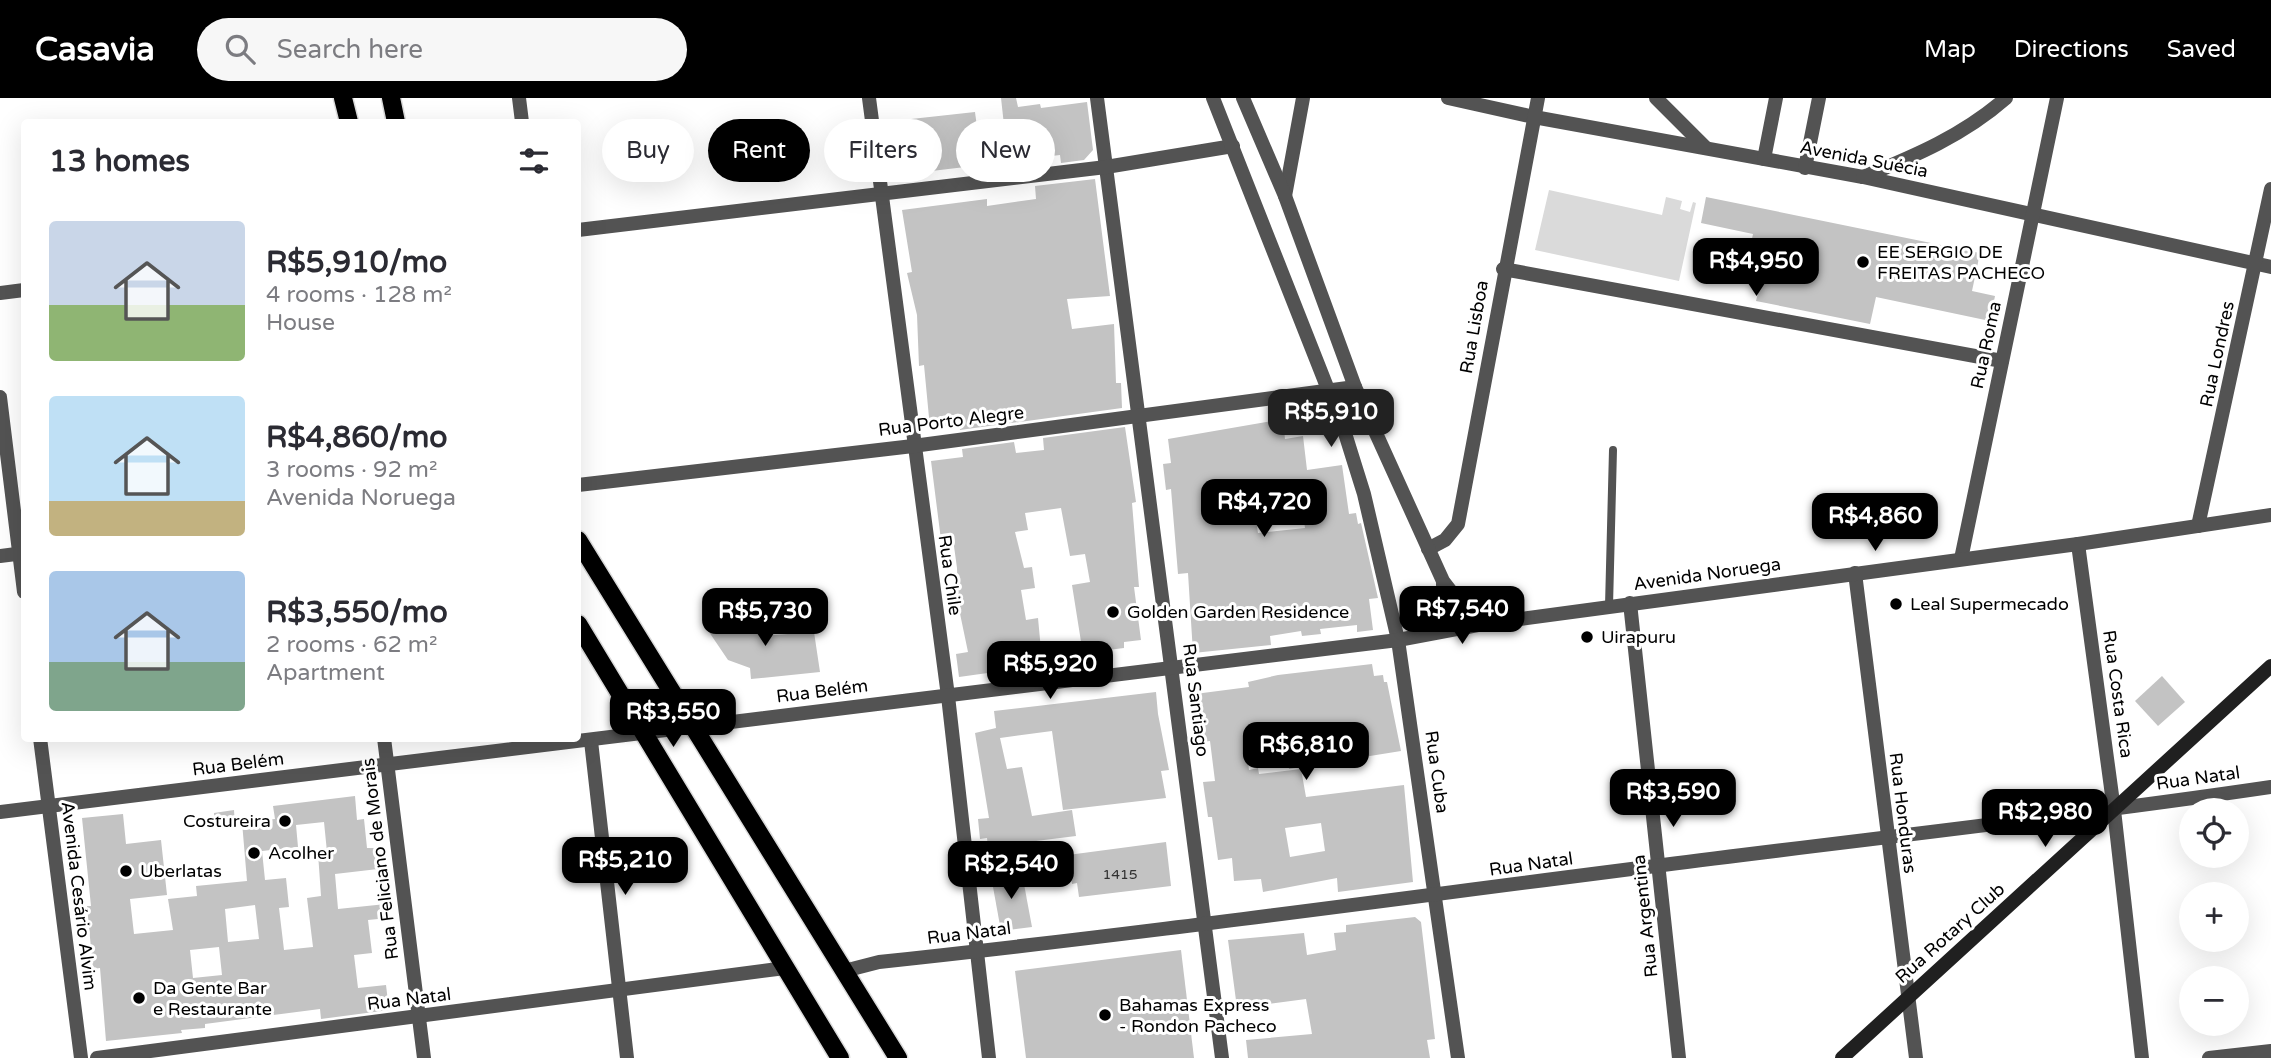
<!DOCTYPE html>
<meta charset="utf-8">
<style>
body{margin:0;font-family:"Varela Round",sans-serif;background:#f7f7f7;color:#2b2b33;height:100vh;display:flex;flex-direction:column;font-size:26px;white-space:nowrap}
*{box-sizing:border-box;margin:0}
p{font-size:23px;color:#7c7c81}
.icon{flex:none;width:38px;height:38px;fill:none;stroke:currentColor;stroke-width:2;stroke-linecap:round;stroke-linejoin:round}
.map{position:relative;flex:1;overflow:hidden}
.details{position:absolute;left:21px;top:21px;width:560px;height:623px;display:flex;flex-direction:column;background:#fff;border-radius:7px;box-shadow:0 7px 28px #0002}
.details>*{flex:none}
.top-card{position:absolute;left:602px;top:21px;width:665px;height:63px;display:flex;gap:14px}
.controls{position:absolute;left:2179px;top:700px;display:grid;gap:14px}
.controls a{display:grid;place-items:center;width:70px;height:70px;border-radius:50%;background:#fff;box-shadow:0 7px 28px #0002;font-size:35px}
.price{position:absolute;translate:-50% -60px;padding:0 16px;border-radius:14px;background:#000;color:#fff;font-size:23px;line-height:46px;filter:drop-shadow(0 2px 4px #0008)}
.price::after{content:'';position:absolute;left:50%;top:42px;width:21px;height:16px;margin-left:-10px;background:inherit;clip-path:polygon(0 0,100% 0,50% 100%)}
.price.on{background:#222;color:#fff}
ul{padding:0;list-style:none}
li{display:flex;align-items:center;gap:21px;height:175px;padding:0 28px}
li span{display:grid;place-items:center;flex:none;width:196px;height:140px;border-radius:7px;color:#555}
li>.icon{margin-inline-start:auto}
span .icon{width:84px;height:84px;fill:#fffc;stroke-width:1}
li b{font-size:30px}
h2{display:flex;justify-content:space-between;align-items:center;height:84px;padding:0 28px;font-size:30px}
.chip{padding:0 24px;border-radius:32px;background:#fff;box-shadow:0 7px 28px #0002;font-size:24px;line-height:63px}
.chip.on{background:#000;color:#fff}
header{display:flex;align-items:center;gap:42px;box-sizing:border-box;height:98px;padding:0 35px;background:#000;color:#fff}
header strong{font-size:33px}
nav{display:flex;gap:38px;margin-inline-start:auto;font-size:24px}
.search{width:490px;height:63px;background:#f7f7f7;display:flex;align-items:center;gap:18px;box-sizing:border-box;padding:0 24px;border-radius:38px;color:#7c7c81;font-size:26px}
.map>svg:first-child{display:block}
.green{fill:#dadada}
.building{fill:#c3c3c3;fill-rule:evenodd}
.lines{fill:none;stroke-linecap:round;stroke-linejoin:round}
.primary-casing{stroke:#dbdbdb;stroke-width:21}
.service{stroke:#535353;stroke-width:8}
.minor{stroke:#535353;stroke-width:14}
.tertiary{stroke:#535353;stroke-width:14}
.secondary{stroke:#202020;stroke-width:14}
.primary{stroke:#000;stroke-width:18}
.poi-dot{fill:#000;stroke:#fff;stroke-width:2.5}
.labels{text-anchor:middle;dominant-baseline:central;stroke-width:6;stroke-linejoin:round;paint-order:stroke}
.number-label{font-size:14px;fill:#313131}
.street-label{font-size:18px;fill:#000;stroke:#fff}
.poi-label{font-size:18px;fill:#000;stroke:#fff;text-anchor:start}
</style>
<header>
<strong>Casavia</strong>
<div class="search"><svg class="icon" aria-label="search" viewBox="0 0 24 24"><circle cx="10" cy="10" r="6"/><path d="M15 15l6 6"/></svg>Search here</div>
<nav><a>Map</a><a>Directions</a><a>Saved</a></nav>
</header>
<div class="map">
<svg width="2271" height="960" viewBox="0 0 2271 960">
<rect width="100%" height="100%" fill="#fff"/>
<path class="green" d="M1549,92L1662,117L1666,99L1682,103L1680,111L1690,114L1693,104L1696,105L1679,183L1535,152Z"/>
<g class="building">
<path d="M1001,0H1016L1018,9L1040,6L1041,10L1087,4L1093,52L1084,62L1061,65L1060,57L1043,59V48L1007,54Z"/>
<path d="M975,14L982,67L898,77L893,23Z"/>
<path d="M1095,81L1110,198L1067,201L1072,231L1114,226L1116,285H1121L1122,310L960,332L959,326L930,330L924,267L919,268L917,217L907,175L912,174L902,112L987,101V108L1036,101L1035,88Z"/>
<path d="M1706,99L1980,155L1972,193L1995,198L1990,223L1876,199L1870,226L1756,203L1762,178L1745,174L1753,136L1701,125Z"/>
<path d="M1283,321L1285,341L1303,338L1307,372L1342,367L1349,416L1356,415L1358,426L1361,425L1378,500L1369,501L1373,532L1357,534V527L1320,531L1321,536L1302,538L1301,533L1270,538L1271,547L1193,555L1188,475L1178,476L1171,391L1166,392L1163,366L1171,365L1168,341ZM1301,400L1305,430L1258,435L1254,407Z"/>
<path d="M1125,329L1136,404L1132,405L1139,489H1134L1141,542L1124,544V550L1100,553L1099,548L1082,550L1072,487L1090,484L1085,456L1070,458L1061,410L1025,415L1028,432L1015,434L1024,470L1032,469L1035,490L1021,492L1026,522L1038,520L1041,552L1032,553L1033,560L1022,562L1023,570L959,579L956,556L968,554L958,506L957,470L953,441L941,442L931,363L963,359L962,351L1014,344L1016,355L1044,352L1043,340Z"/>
<path d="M740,510L762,538L814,534L820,574L751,581L750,570L728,562L707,531Z"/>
<path d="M1372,566L1374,578L1383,577L1384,584H1387L1401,653L1289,671L1285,642L1273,644L1272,634L1245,638L1249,672L1258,670L1259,676L1301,671L1306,699L1404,687L1413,784L1338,794L1337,780L1263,794L1261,781L1234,783L1232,760L1218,762L1212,719H1208L1203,684L1215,683L1210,643L1201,644L1195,596L1249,589L1248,584L1278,577ZM1321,725L1325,753L1290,759L1285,730Z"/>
<path d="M2162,578L2185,604L2158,628L2135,603Z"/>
<path d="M1156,594L1158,616L1169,672L1161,673L1166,700L1063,712L1052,633L1000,640L1007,671L1022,669L1032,718L1072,712L1076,738L988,749L987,740L980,741L978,721L989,720L975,635L996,630L994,613Z"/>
<path d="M355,698L357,722L364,721L367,750H376L378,771L335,776L338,811L386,806L388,820L368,822L372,855L354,857L358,890L386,887L389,912L321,921L320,911L205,926V930L181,932L182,935L106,943L100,870L93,871L87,808H91L82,720L123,716L126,746L161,742L167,797L130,801L134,836L173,832L168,801L197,798L196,788L247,783L242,724L275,721L273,708ZM324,724L327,754L318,755L321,798L307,800L313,849L284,852L279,810L289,809L286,780L265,782L262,753L298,749L296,727ZM255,807L259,841L228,844L225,811ZM219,849L222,877L193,880L190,852Z"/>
<path d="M234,712L235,727L215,730L214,715Z"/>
<path d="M1166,744L1171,788L1079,799L1077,785L1072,786L1068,757Z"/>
<path d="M1021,770L1032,829L1001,833L991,778Z"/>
<path d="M1415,819L1421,824L1435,941L1427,942L1430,960H1248L1246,942L1312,936L1306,901L1237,910L1228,842L1304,835L1307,857L1336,852L1334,835L1346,834V827Z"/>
<path d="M1181,852L1194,960H1026L1015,873Z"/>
</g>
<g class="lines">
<g class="primary-casing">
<g id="primary">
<path d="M343,0L349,24"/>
<path d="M391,0L396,24"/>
<path d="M578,442L898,960"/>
<path d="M578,526L840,960"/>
</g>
</g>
<path class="service" d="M1609,508L1613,352"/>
<g class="minor">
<path d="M519,0L522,24"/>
<path d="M869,0L948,598L989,960"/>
<path d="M1097,0L1222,960"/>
<path d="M1448,0L1534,19L1863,79L2271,169"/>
<path d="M1656,0L1705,49"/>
<path d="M1764,61L1776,0"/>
<path d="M1805,70L1819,0"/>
<path d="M1863,79C1915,58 1964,37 2006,0"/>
<path d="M1285,98L1303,0"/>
<path d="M578,132L1106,69L1233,48"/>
<path d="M1503,171L2002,263"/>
<path d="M0,195L24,192"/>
<path d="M0,299L24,494"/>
<path d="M578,387L913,348L1355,289"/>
<path d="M2198,428L2271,91"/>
<path d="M2078,446L2114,712L2142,960"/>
<path d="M1428,451L1445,442L1458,426L1538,0"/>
<path d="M0,458L24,455"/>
<path d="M1961,461L2057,0"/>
<path d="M1855,475L1916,960"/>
<path d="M1630,505L1679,960"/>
<path d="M1398,542L1458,960"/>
<path d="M40,640L81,960"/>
<path d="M384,640L424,960"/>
<path d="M591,643L627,960"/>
<path d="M844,873L879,864C1141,836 1402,800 1663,767C1866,741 2069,719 2271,689"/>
<path d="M97,960L785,870"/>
<path d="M2209,960L2271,953"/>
</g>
<g class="tertiary">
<path d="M1213,0L1344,332L1364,396L1398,542"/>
<path d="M1243,0L1285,98L1355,289L1443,483L1463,509L1483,526"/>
<path d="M1434,535L1444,511L1443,486"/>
<path d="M0,714L1398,542L1483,526L2078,446L2271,417"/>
</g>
<path class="secondary" d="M1842,960L2271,568"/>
<use href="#primary" class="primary"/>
</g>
<g class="poi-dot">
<circle cx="1863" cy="164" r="7"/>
<circle cx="1896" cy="506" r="7"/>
<circle cx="1113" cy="514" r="7"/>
<circle cx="1587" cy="539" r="7"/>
<circle cx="285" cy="723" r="7"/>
<circle cx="254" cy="755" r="7"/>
<circle cx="126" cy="773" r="7"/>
<circle cx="139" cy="900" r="7"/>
<circle cx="1105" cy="917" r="7"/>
</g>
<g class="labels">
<g class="number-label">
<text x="1120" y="776">1415</text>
</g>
<g class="street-label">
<text transform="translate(1864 61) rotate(11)">Avenida Suécia</text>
<text transform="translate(1474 229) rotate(-80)">Rua Lisboa</text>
<text transform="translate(1986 247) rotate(-78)">Rua Roma</text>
<text transform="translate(2217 256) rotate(-78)">Rua Londres</text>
<text transform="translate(951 323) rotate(-7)">Rua Porto Alegre</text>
<text transform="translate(1707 476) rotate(-8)">Avenida Noruega</text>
<text transform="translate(950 477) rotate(82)">Rua Chile</text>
<text transform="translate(822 593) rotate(-7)">Rua Belém</text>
<text transform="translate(2118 596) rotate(82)">Rua Costa Rica</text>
<text transform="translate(1196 602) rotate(83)">Rua Santiago</text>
<text transform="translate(238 666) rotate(-7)">Rua Belém</text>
<text transform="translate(1437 674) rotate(82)">Rua Cuba</text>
<text transform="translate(2198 680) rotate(-8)">Rua Natal</text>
<text transform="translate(1903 715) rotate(83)">Rua Honduras</text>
<text transform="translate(380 761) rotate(-97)">Rua Feliciano de Morais</text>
<text transform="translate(1531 766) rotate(-8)">Rua Natal</text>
<text transform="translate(79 798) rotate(83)">Avenida Cesário Alvim</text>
<text transform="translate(1645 818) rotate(-96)">Rua Argentina</text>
<text transform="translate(969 835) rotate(-7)">Rua Natal</text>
<text transform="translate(1950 835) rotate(-42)">Rua Rotary Club</text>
<text transform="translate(409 901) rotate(-7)">Rua Natal</text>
</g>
<g class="poi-label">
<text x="1877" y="154">EE SERGIO DE<tspan x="1877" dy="21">FREITAS PACHECO</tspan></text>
<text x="1910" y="506">Leal Supermecado</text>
<text x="1127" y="514">Golden Garden Residence</text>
<text x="1601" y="539">Uirapuru</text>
<text x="271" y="723" text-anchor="end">Costureira</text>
<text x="268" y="755">Acolher</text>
<text x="140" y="773">Uberlatas</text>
<text x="153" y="890">Da Gente Bar<tspan x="153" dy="21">e Restaurante</tspan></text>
<text x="1119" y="907">Bahamas Express<tspan x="1119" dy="21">- Rondon Pacheco</tspan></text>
</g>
</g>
</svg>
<div class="controls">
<a><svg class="icon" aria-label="locate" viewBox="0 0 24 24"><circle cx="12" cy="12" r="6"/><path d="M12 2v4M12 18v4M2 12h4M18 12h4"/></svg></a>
<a>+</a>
<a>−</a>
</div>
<b class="price" style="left:1756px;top:200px">R$4,950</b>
<b class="price on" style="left:1331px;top:351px">R$5,910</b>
<b class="price" style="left:1264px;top:441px">R$4,720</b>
<b class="price" style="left:1875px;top:455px">R$4,860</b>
<b class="price" style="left:1462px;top:548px">R$7,540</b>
<b class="price" style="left:765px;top:550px">R$5,730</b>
<b class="price" style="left:1050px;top:603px">R$5,920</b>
<b class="price" style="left:673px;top:651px">R$3,550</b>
<b class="price" style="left:1306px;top:684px">R$6,810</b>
<b class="price" style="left:1673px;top:731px">R$3,590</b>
<b class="price" style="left:2045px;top:751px">R$2,980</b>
<b class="price" style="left:625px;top:799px">R$5,210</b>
<b class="price" style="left:1011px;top:803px">R$2,540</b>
<div class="top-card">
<a class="chip">Buy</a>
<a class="chip on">Rent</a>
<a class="chip">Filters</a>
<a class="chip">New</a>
</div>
<section class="details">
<h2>13 homes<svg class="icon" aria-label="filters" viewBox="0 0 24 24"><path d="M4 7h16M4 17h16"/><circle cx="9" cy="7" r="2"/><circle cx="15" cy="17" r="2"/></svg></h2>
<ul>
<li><span style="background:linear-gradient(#c9d6e8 60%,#8fb573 0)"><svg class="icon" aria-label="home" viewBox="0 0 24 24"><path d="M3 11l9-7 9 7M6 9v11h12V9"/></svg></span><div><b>R$5,910/mo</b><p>4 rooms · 128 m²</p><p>House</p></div></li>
<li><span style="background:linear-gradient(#bfe0f5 75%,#c2b280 0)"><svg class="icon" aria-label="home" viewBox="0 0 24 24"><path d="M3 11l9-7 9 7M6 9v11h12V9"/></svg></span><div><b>R$4,860/mo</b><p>3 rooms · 92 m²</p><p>Avenida Noruega</p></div></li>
<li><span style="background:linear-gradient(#a9c7e8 65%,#7fa58c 0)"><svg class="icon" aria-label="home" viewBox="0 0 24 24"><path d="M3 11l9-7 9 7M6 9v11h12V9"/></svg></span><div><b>R$3,550/mo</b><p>2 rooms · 62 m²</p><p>Apartment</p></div></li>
</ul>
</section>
</div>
